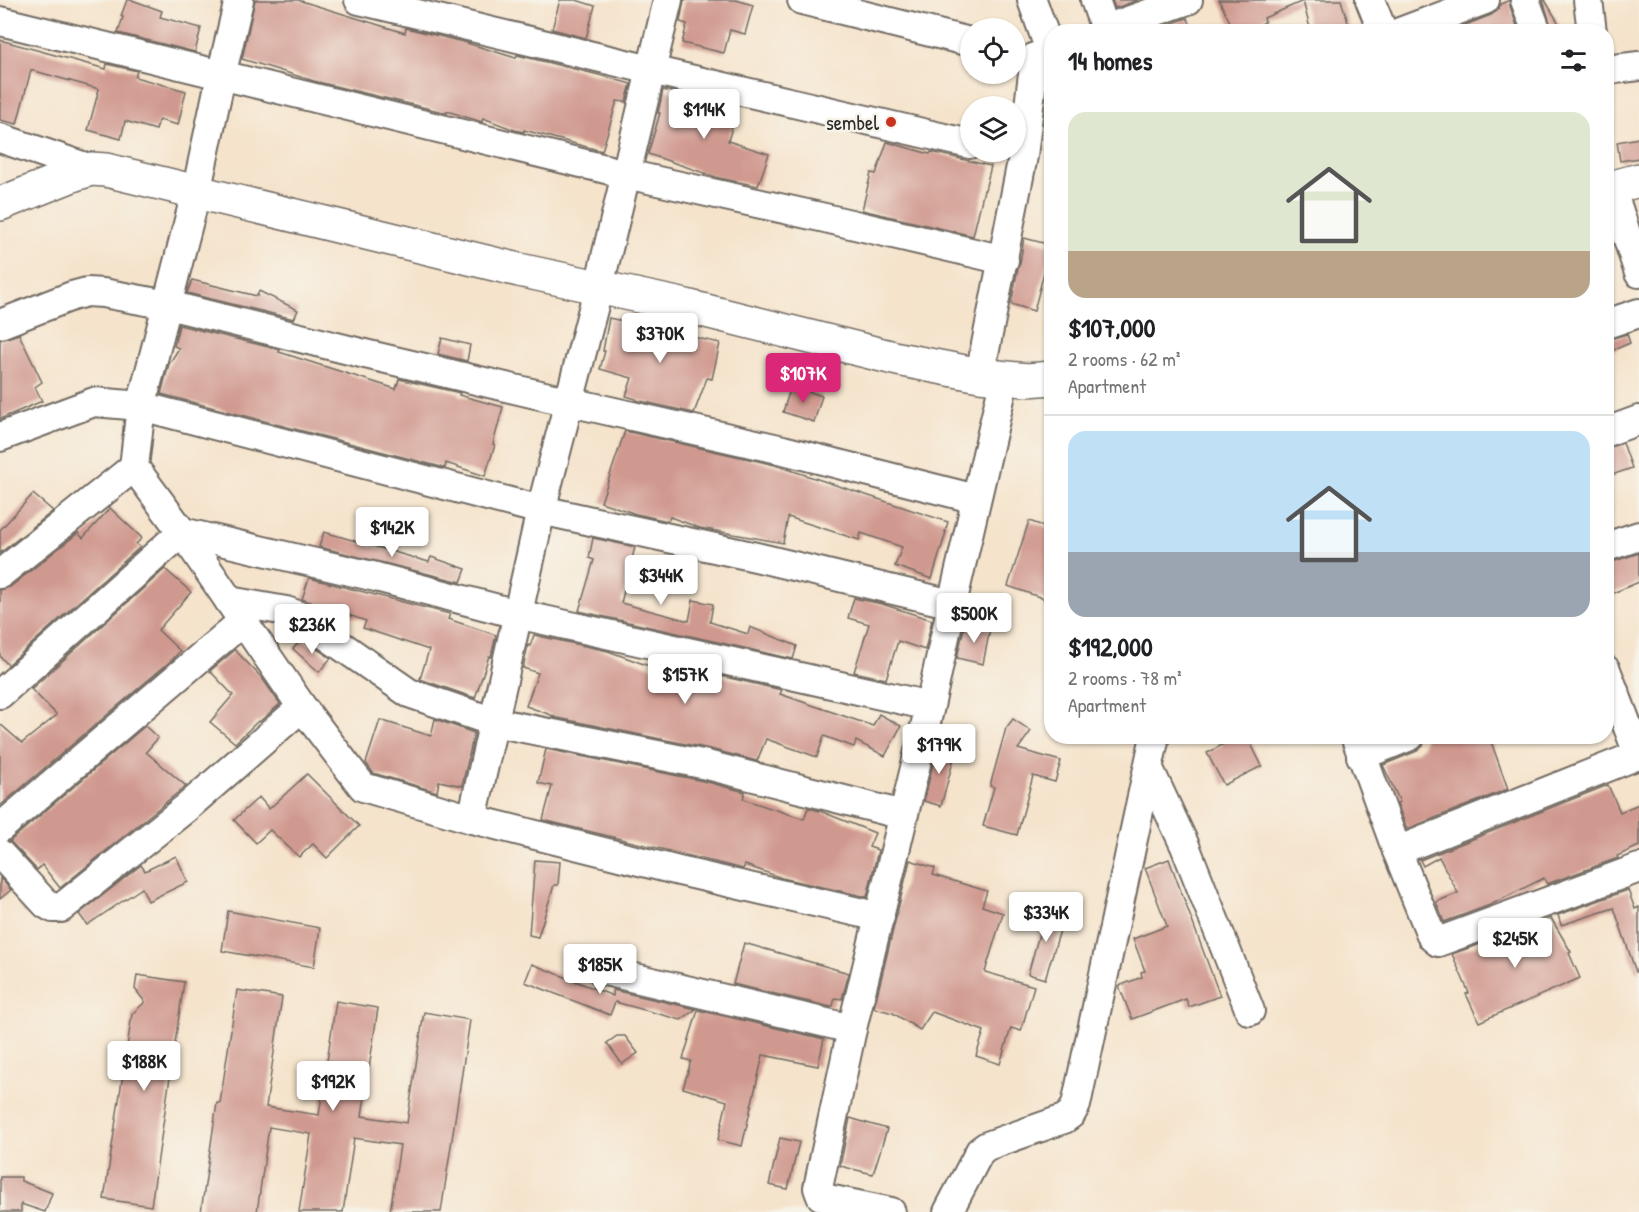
<!DOCTYPE html>
<meta charset="utf-8">
<style>
body{margin:0;font-family:"Patrick Hand",sans-serif;background:#f2f2f2;color:#202124;height:100vh;display:flex;flex-direction:column;font-size:22px;white-space:nowrap}
*{box-sizing:border-box;margin:0}
p{font-size:20px;color:#757577}
.icon{flex:none;width:33px;height:33px;fill:none;stroke:currentColor;stroke-width:2;stroke-linecap:round;stroke-linejoin:round}
.map{position:relative;flex:1;overflow:hidden}
.details{position:absolute;left:1044px;top:24px;width:570px;height:720px;display:flex;flex-direction:column;background:#fff;border-radius:24px;box-shadow:0 2px 4px #0004}
.details>*{flex:none}
.fabs{position:absolute;left:960px;top:18px;display:grid;gap:12px}
.fabs a{display:grid;place-items:center;width:66px;height:66px;border-radius:50%;background:#fff;box-shadow:0 2px 4px #0004;font-size:30px}
.price{position:absolute;translate:-50% -51px;padding:0 14px;border-radius:6px;background:#fff;color:#222;font-size:20px;line-height:39px;filter:drop-shadow(0 2px 3px #0008)}
.price::after{content:'';position:absolute;left:50%;top:36px;width:18px;height:14px;margin-left:-9px;background:inherit;clip-path:polygon(0 0,100% 0,50% 100%)}
.price.current{background:#db2777;color:#fff}
ul{padding:0;list-style:none}
li{display:grid;align-content:center;gap:12px;height:318px;padding:0 24px}
li+li{border-top:2px solid #e0e0e0}
li span{display:grid;place-items:center;height:186px;border-radius:18px;color:#555}
li>.icon{margin-inline-start:auto}
span .icon{width:108px;height:108px;fill:#fffc;stroke-width:1}
li b{font-size:26px}
h2{display:flex;justify-content:space-between;align-items:center;height:72px;padding:0 24px;font-size:26px}
.map>svg:first-child{display:block}
.building{fill:#d0998f}
.lines{fill:none;stroke-linecap:round;stroke-linejoin:round}
.minor-casing{stroke:#726b63;stroke-width:32}
.tertiary-casing{stroke:#726b63;stroke-width:36}
.minor{stroke:#fff;stroke-width:28}
.tertiary{stroke:#fff;stroke-width:33}
.poi-dot{fill:#c8321e;stroke:#f7f3e8;stroke-width:2}
.labels{text-anchor:middle;dominant-baseline:central;stroke-width:5;stroke-linejoin:round;paint-order:stroke}
.poi-label{font-size:21px;fill:#2b2b2b;stroke:#f7f3e8;text-anchor:end}
</style>
<div class="map">
<svg width="1639" height="1212" viewBox="0 0 1639 1212">
<rect width="100%" height="100%" fill="#f7f3e8"/>
<filter id="ink" filterUnits="userSpaceOnUse"><feTurbulence type="fractalNoise" baseFrequency=".0167" numOctaves="2"/><feDisplacementMap in="SourceGraphic" scale="12" xChannelSelector="R" yChannelSelector="G"/><feConvolveMatrix kernelMatrix="1 2 1 2 8 2 1 2 1" color-interpolation-filters="sRGB"/></filter>
<filter id="wash" filterUnits="userSpaceOnUse"><feTurbulence type="fractalNoise" baseFrequency=".008" numOctaves="4" result="noise"/><feDisplacementMap in="SourceGraphic" scale="24" xChannelSelector="R" yChannelSelector="G"/><feGaussianBlur stdDeviation="1.35" result="paint"/><feColorMatrix in="noise" values="0 0 0 0 0 0 0 0 0 0 0 0 0 0 0 0 0 1.4 0 .05"/><feComposite in="paint" operator="in"/></filter>
<g filter="url(#wash)">
<rect width="100%" height="100%" fill="#f5e3cb"/>
<g id="blocks">
<g class="building">
<path d="M127,0H132L162,11L160,17L201,28L195,52L118,33L123,17L121,16Z"/>
<path d="M255,0H298L405,33L406,28L467,43L516,58L517,55L599,75L631,84L626,102L617,101L602,151L524,130V132L515,130L483,118L482,122L447,111V113L314,81L242,59Z"/>
<path d="M560,0H576L595,6L586,38L552,29Z"/>
<path d="M684,0H736L753,5L745,34L730,30L724,53L682,43L687,24L680,22Z"/>
<path d="M1112,0H1138L1115,8Z"/>
<path d="M1219,0H1341L1351,32H1311L1303,1L1264,18L1265,22L1247,32H1235Z"/>
<path d="M1509,0L1510,6L1519,32H1448L1491,15L1497,11L1501,4Z"/>
<path d="M1543,0H1545L1564,32H1553Z"/>
<path d="M1187,18L1195,32H1148Z"/>
<path d="M0,40L106,69L107,64L137,71L135,77L186,91L178,125L159,120L156,130L125,121L121,139L88,130L99,89L31,70L17,124L0,120Z"/>
<path d="M663,90L693,97L737,111L728,141L769,154L758,186L719,178L648,154L660,113H658Z"/>
<path d="M1639,138V158L1620,161L1617,142Z"/>
<path d="M887,142L930,154L931,152L991,166L985,190H984L973,236L862,210L871,173L876,174Z"/>
<path d="M1024,238L1051,245L1034,311L1011,304L1018,268L1020,263Z"/>
<path d="M192,280L257,296L259,291L298,310L294,319L187,293Z"/>
<path d="M609,318L720,343L712,379L707,378L694,413L636,400V399L626,396L632,378L600,369L605,351H603Z"/>
<path d="M179,325L280,350L279,352L396,389L399,379L460,393L459,395L503,407L493,444L495,445L485,476L446,463L445,468L161,394L169,364L179,348L174,346Z"/>
<path d="M19,334L42,382L35,387L42,401L0,419V340Z"/>
<path d="M1627,334L1630,343L1606,353V340Z"/>
<path d="M442,338L470,345L467,361L438,354Z"/>
<path d="M791,386L822,396L814,422L783,412Z"/>
<path d="M625,431L775,465L948,522L945,532H946L932,579L895,566L902,547L861,533L859,540L788,517L783,543L700,528L670,517L668,521L636,514L601,502Z"/>
<path d="M1623,443L1632,468L1606,477V448Z"/>
<path d="M33,494L53,511L0,553V530Z"/>
<path d="M110,508L142,538L136,544L140,547L8,665L0,656V590L10,587L78,533L83,538Z"/>
<path d="M1029,521L1052,529V588L1048,600L1008,586Z"/>
<path d="M324,532L429,562L431,557L466,569L461,582L319,547Z"/>
<path d="M593,538L635,547L621,603L689,621L693,600L713,604L710,622L748,634L750,627L797,646L793,659L579,611L594,560L589,558Z"/>
<path d="M1639,553V582L1606,596V564Z"/>
<path d="M165,569L191,592L158,630L180,651L173,659L0,806V724L22,743L57,715L31,689Z"/>
<path d="M309,578L450,614L448,619L496,635L491,657L489,656L475,698L420,679L429,650L363,628L366,621L302,599Z"/>
<path d="M854,598L882,604L932,620L925,650L898,641L886,679L854,672L869,624L848,618Z"/>
<path d="M965,623L990,629L983,664L957,658Z"/>
<path d="M534,635L608,651L682,678L685,668L782,690L780,694L873,726L879,714L901,726L885,756L856,741L854,747L824,736L817,757L766,739L757,761L710,749L553,717L554,716L526,706L538,673L523,668L528,645L530,646Z"/>
<path d="M302,639L331,658L319,672L293,649Z"/>
<path d="M235,650L262,678L280,704L259,722L258,721L235,743L210,722L233,695L210,671Z"/>
<path d="M435,719L474,733L462,786L439,781L437,792L373,773L366,763L380,720L431,736Z"/>
<path d="M1013,719L1031,731L1018,749L1061,761L1055,782L1033,776L1017,835L983,826L994,787L990,786L1006,728Z"/>
<path d="M145,726L158,738L146,752L186,786L60,888L42,865L37,870L10,841Z"/>
<path d="M1220,736H1247L1262,766L1224,785L1207,753L1224,744Z"/>
<path d="M1426,736H1489L1508,789L1407,829L1397,803L1400,802L1383,765L1417,751L1423,746Z"/>
<path d="M939,739L948,741L944,756L954,758L941,806L924,801Z"/>
<path d="M546,749L703,781L745,792L743,799L804,819L808,808L820,811L875,833L869,847L878,850L867,897L782,878L745,865L743,869L543,820L552,786L538,783Z"/>
<path d="M307,774L359,826L327,858L313,844L299,857L270,830L256,843L234,820L259,797L269,809Z"/>
<path d="M1608,785L1620,812L1639,804V846L1617,856L1618,858L1547,884L1544,878L1490,905L1444,922L1436,902L1458,893L1439,857L1423,866L1420,860Z"/>
<path d="M176,856L188,882L148,901L142,888L87,925L79,914L141,865L145,871Z"/>
<path d="M1169,859L1220,996L1189,1007L1186,999L1132,1019L1119,986L1142,977L1141,972L1145,971L1133,939L1167,926L1145,868Z"/>
<path d="M535,860L560,862L558,885H554L538,937L529,935Z"/>
<path d="M910,860L935,868L933,875L987,891L982,906L1003,913L985,972L1034,986L1021,1031L1011,1028L1000,1064L976,1056L984,1031L932,1012L920,1030L893,1013L874,1008Z"/>
<path d="M0,878L11,890L0,899Z"/>
<path d="M1628,890L1635,909L1639,907V971L1636,972L1614,908L1561,925L1558,915Z"/>
<path d="M1046,909L1065,914L1045,979L1028,974Z"/>
<path d="M228,911L320,928L314,967L222,951Z"/>
<path d="M1551,918L1571,952L1569,953L1580,978L1479,1022L1466,994L1469,993L1452,954L1503,936L1506,943Z"/>
<path d="M744,943L849,973L842,999L835,998L833,1006H831V1007L733,984Z"/>
<path d="M532,964L613,996V990L696,1009L681,1020L615,1002L610,1015L525,982Z"/>
<path d="M137,975L184,982L151,1206L104,1199L132,1014L145,1002L135,989Z"/>
<path d="M237,990L282,997L266,1107L319,1115L336,1001L378,1008L362,1116L407,1123L424,1012L470,1020L441,1212H390L400,1145L354,1138L343,1212H299L311,1134L269,1127L257,1212H201L217,1103H220Z"/>
<path d="M698,1010L824,1039L818,1066L763,1055L742,1146L718,1140L727,1101L683,1088L691,1061L683,1059Z"/>
<path d="M617,1036H625L638,1053L622,1064L607,1043Z"/>
<path d="M850,1118L887,1129L873,1174L840,1166Z"/>
<path d="M780,1138L799,1142L788,1189L769,1185Z"/>
<path d="M0,1177H21V1181L52,1193L45,1212L21,1204V1212H0Z"/>
</g>
</g>
</g>
<g filter="url(#ink)">
<use href="#blocks" fill-opacity="0" stroke="#726b63" stroke-width="1.5"/>
<g class="lines">
<g class="minor-casing">
<g id="minor">
<path d="M239,0L221,76L196,193L141,406L134,467L182,532L302,707L363,787L472,819L679,871L880,917"/>
<path d="M359,0L651,70L970,144"/>
<path d="M802,0L970,42"/>
<path d="M1032,0L1052,56"/>
<path d="M1095,0L1106,32"/>
<path d="M1370,0L1383,32"/>
<path d="M1525,0L1537,32"/>
<path d="M1588,0L1592,32"/>
<path d="M0,21L626,174L825,218L1004,260"/>
<path d="M1105,29L1188,0"/>
<path d="M1400,32L1485,0"/>
<path d="M1606,70L1639,66"/>
<path d="M0,138L91,169"/>
<path d="M1611,187L1639,273"/>
<path d="M0,324L72,296L87,292L103,293L168,305L365,354L570,402L783,450L976,499"/>
<path d="M1606,324L1639,313"/>
<path d="M980,375L1023,156L1035,57"/>
<path d="M1606,432L1639,420"/>
<path d="M0,437L94,402L141,406L541,510L756,557L952,604"/>
<path d="M1606,547L1639,536"/>
<path d="M0,574L134,467"/>
<path d="M229,601L286,611L297,615L409,693L494,722L707,765L903,815"/>
<path d="M1606,670L1639,756"/>
<path d="M0,694L182,532L376,577L517,614L930,706"/>
<path d="M1355,736L1397,851L1432,937L1438,942L1639,868"/>
<path d="M1361,756L1410,736"/>
<path d="M1149,769L1185,846L1250,1011"/>
<path d="M472,819L541,510L599,286L668,0"/>
<path d="M0,828L242,622"/>
<path d="M1397,851L1638,755"/>
<path d="M0,854L46,904L53,908H61L186,808L302,707"/>
<path d="M601,970L852,1029"/>
<path d="M891,1212L828,1199L821,1196L818,1188L852,1029L930,706L952,604L1005,377"/>
<path d="M948,1212L980,1151L987,1146L1064,1119L1071,1114L1076,1105L1155,736"/>
</g>
</g>
<g class="tertiary-casing">
<g id="tertiary">
<path d="M1606,189L1639,180"/>
<path d="M0,204L75,174L91,169L106,170L519,270L686,306L898,359L980,375L1027,380L1052,378"/>
</g>
</g>
<use href="#minor" class="minor"/>
<use href="#tertiary" class="tertiary"/>
</g>
</g>
<circle class="poi-dot" cx="891" cy="122" r="6"/>
<g class="labels">
<g class="poi-label">
<text x="879" y="122">sembel</text>
</g>
</g>
</svg>
<div class="fabs">
<a><svg class="icon" aria-label="locate" viewBox="0 0 24 24"><circle cx="12" cy="12" r="6"/><path d="M12 2v4M12 18v4M2 12h4M18 12h4"/></svg></a>
<a><svg class="icon" aria-label="layers" viewBox="0 0 24 24"><path d="M12 4l9 5-9 5-9-5zM3 14l9 5 9-5"/></svg></a>
</div>
<b class="price" style="left:704px;top:140px">$114K</b>
<b class="price" style="left:660px;top:364px">$370K</b>
<b class="price current" style="left:803px;top:404px">$107K</b>
<b class="price" style="left:392px;top:558px">$142K</b>
<b class="price" style="left:661px;top:606px">$344K</b>
<b class="price" style="left:974px;top:644px">$500K</b>
<b class="price" style="left:312px;top:655px">$236K</b>
<b class="price" style="left:685px;top:705px">$157K</b>
<b class="price" style="left:939px;top:775px">$179K</b>
<b class="price" style="left:1046px;top:943px">$334K</b>
<b class="price" style="left:1515px;top:969px">$245K</b>
<b class="price" style="left:600px;top:995px">$185K</b>
<b class="price" style="left:144px;top:1092px">$188K</b>
<b class="price" style="left:333px;top:1112px">$192K</b>
<section class="details">
<h2>14 homes<svg class="icon" aria-label="filters" viewBox="0 0 24 24"><path d="M4 7h16M4 17h16"/><circle cx="9" cy="7" r="2"/><circle cx="15" cy="17" r="2"/></svg></h2>
<ul>
<li><span style="background:linear-gradient(#dfe7d0 75%,#b9a48a 0)"><svg class="icon" aria-label="home" viewBox="0 0 24 24"><path d="M3 11l9-7 9 7M6 9v11h12V9"/></svg></span><div><b>$107,000</b><p>2 rooms · 62 m²</p><p>Apartment</p></div></li>
<li><span style="background:linear-gradient(#bfe0f5 65%,#9aa5b1 0)"><svg class="icon" aria-label="home" viewBox="0 0 24 24"><path d="M3 11l9-7 9 7M6 9v11h12V9"/></svg></span><div><b>$192,000</b><p>2 rooms · 78 m²</p><p>Apartment</p></div></li>
</ul>
</section>
</div>
